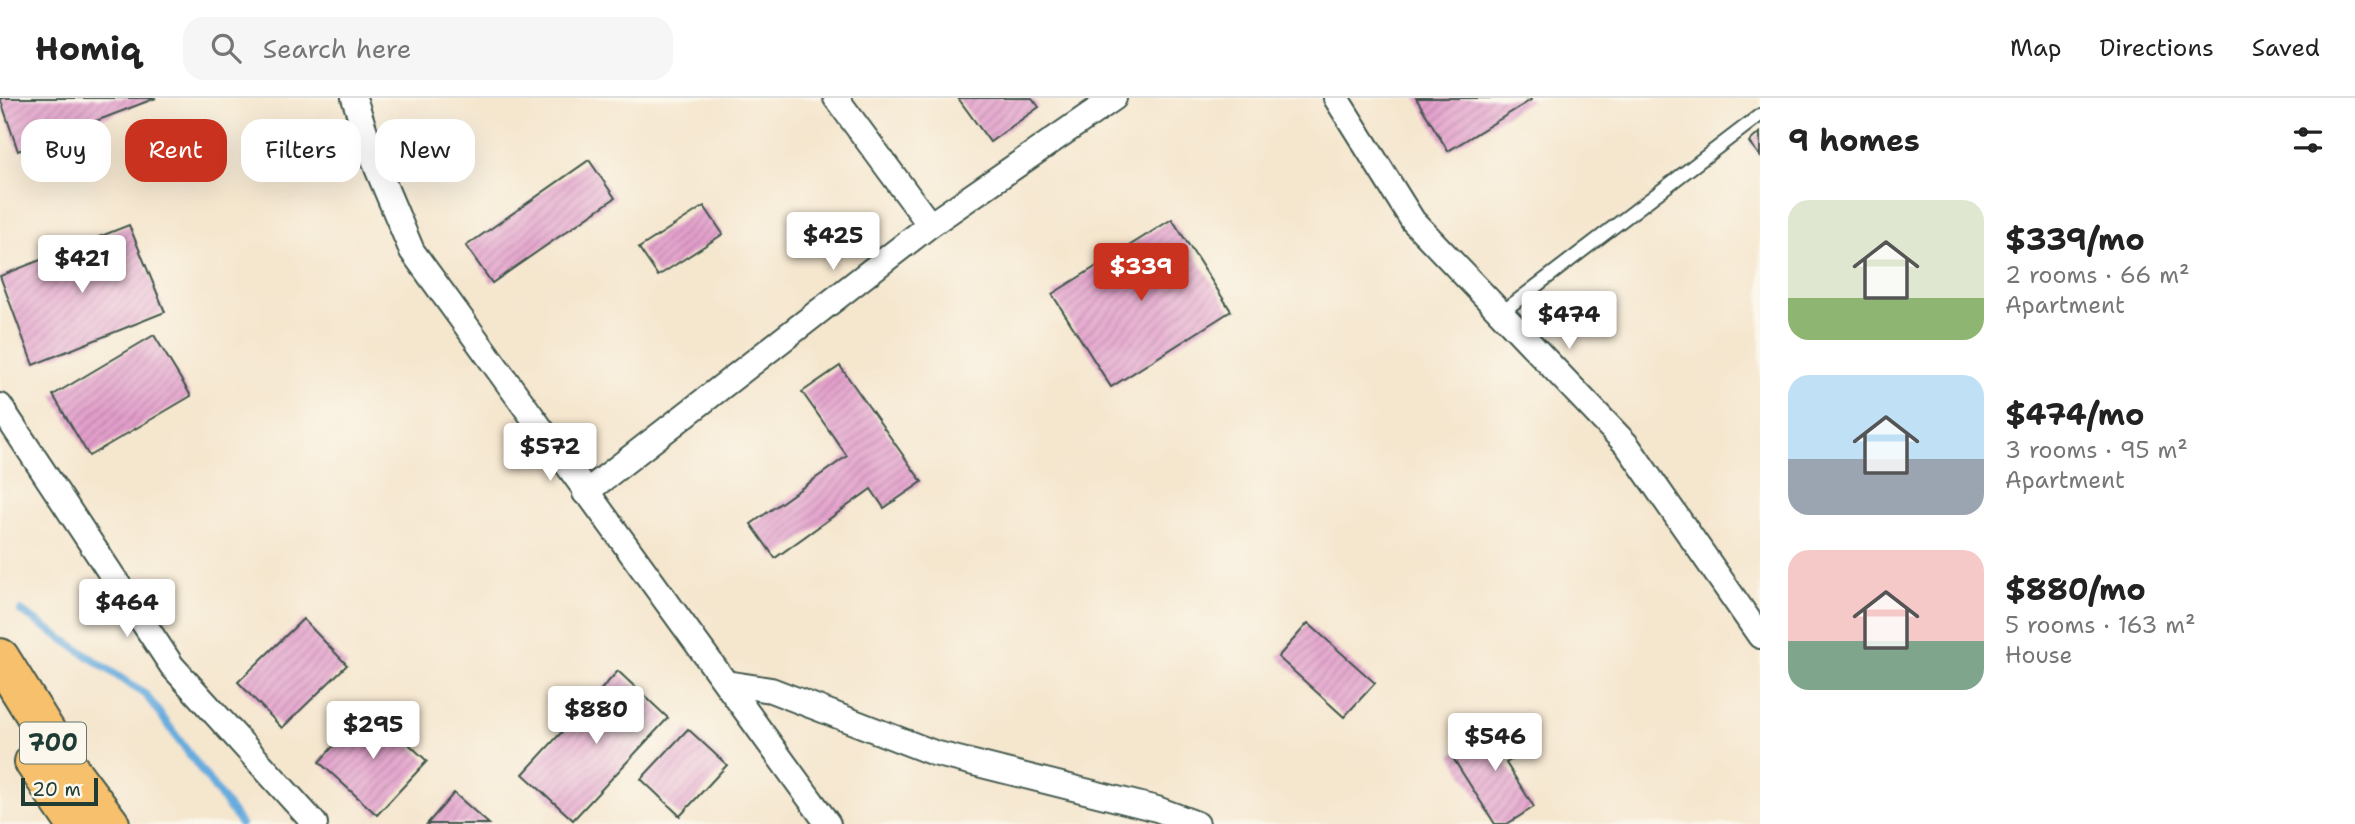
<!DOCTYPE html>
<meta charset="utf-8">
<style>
body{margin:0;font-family:"Shantell Sans",sans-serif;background:#f6f6f6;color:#222;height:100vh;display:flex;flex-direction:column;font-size:26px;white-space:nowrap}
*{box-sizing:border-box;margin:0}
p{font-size:23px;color:#767676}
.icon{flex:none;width:38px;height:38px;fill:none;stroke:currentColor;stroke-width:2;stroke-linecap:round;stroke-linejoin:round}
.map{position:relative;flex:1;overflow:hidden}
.sheet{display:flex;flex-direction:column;background:#fff;width:595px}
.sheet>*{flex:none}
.hud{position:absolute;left:21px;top:21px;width:665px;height:63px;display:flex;gap:14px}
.scale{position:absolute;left:21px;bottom:18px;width:77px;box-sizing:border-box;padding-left:7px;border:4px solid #1f3d34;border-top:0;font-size:19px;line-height:24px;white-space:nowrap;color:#1f3d34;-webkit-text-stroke:5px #fbf7ec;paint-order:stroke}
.price{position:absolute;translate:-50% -60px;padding:0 16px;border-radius:7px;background:#fff;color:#222;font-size:23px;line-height:46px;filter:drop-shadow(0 2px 4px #0008)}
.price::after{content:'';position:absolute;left:50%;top:42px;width:21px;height:16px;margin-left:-10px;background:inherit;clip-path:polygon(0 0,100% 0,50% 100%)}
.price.current{background:#c8321e;color:#fff}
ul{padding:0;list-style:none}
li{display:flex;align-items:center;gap:21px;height:175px;padding:0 28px}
li span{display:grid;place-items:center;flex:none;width:196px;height:140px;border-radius:21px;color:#555}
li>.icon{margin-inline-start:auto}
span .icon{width:84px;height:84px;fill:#fffc;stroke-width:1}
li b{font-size:30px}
h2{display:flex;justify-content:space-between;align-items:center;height:84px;padding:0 28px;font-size:30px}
.pill{padding:0 24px;border-radius:21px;background:#fff;box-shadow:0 7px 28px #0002;font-size:24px;line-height:63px}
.pill.current{background:#c8321e;color:#fff}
header{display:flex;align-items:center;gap:42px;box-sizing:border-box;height:98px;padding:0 35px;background:#fff;border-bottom:2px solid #e0e0e0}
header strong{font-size:33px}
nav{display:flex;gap:38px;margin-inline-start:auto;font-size:24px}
.search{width:490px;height:63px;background:#f6f6f6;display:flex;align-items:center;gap:18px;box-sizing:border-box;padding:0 24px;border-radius:21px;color:#767676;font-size:26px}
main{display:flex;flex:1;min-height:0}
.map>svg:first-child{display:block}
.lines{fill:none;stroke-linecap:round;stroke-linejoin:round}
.stream{stroke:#68acdd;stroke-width:8}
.building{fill:url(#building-hatch)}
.service-casing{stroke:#3f564b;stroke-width:16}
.minor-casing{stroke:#3f564b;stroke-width:28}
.primary-casing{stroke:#3f564b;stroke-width:42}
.service{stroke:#fff;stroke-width:12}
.minor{stroke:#fff;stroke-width:24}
.primary{stroke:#f7c06c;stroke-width:38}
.labels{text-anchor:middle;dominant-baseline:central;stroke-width:6;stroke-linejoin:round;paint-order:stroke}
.shield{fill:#fbf7ec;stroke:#61756b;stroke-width:2}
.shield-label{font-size:24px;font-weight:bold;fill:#1f3d34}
</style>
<header>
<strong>Homiq</strong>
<div class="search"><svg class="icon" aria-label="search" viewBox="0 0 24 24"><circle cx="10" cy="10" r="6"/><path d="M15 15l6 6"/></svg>Search here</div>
<nav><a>Map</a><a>Directions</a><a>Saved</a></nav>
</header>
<main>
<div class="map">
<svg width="1760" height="726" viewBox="0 0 1760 726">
<defs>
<pattern id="building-hatch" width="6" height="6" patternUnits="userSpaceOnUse" patternTransform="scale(1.75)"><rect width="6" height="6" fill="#e39ecb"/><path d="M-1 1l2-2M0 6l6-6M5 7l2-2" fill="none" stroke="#b782a6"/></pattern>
</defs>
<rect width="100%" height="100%" fill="#fbf7ec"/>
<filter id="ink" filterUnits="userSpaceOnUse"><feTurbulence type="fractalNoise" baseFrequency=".0143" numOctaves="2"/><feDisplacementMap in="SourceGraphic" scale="14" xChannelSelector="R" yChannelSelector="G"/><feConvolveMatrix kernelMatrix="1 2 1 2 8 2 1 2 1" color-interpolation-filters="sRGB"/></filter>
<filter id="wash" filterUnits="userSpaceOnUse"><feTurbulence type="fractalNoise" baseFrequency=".00686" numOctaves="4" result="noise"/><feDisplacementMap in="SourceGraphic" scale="28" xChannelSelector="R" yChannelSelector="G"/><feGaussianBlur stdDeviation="1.57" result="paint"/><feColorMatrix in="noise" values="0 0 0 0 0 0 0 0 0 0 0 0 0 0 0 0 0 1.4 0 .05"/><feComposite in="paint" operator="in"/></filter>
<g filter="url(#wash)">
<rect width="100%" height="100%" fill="#f5e6ce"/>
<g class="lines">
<path class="stream" d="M21,513L146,597L241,726"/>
</g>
<g id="blocks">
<g class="building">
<path d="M0,0H156L18,53Z"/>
<path d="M958,0H1032L1039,9L990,44Z"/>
<path d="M1416,0H1530L1531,2L1448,53Z"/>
<path d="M1760,34V58L1749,44Z"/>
<path d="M589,62L615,100L492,185L466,148Z"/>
<path d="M704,108L723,136L658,178L639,150Z"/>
<path d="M1172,121L1231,213L1111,289L1052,196Z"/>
<path d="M129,127L165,214L33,267L0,178Z"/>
<path d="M154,237L191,298L89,358L53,297Z"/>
<path d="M840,268L922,384L884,410L871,391L775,460L751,426L847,358L802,294Z"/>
<path d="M303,521L347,567L282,630L238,584Z"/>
<path d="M1308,525L1375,585L1344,619L1278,559Z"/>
<path d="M618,573L668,620L573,722L523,676Z"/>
<path d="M369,609L427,663L377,717L319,664Z"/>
<path d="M1507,622L1527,652L1506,665L1534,709L1507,726H1495L1451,657Z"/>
<path d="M688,631L727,667L680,718L641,681Z"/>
<path d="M454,695L489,726H427Z"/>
</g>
</g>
</g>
<g filter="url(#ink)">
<use href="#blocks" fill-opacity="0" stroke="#3f564b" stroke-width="2"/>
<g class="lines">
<g class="service-casing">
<path id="service" d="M1501,215L1760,17"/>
</g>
<g class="minor-casing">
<g id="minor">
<path d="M354,0L377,70L412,153L828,726"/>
<path d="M836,0L930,127"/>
<path d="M1336,0L1413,123L1627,347L1760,538"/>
<path d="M0,308L172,568L315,726"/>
<path d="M585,395L930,127L1114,0"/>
<path d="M726,585L771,592L934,655L1157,711L1197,726"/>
</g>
</g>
<g class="primary-casing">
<g id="primary">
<path d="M0,560L69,671L110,726"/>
<path d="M34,664L76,726"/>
</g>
</g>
<use href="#service" class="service"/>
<use href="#minor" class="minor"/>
<use href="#primary" class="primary"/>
</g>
</g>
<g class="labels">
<rect class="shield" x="20" y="624.5" width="66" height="41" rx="5"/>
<g class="shield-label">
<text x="53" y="645">700</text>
</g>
</g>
</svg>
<div class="scale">20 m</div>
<b class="price" style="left:833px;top:174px">$425</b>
<b class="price" style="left:82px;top:197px">$421</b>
<b class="price current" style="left:1141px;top:205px">$339</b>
<b class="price" style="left:1569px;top:253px">$474</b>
<b class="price" style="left:550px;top:385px">$572</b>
<b class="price" style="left:127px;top:541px">$464</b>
<b class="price" style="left:596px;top:648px">$880</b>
<b class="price" style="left:373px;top:663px">$295</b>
<b class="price" style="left:1495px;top:675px">$546</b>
<div class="hud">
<a class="pill">Buy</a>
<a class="pill current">Rent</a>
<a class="pill">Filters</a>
<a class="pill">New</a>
</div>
</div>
<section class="sheet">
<h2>9 homes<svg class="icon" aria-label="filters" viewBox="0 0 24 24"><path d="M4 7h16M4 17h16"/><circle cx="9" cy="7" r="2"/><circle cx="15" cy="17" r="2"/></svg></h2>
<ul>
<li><span style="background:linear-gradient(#dfe7d0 70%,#8fb573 0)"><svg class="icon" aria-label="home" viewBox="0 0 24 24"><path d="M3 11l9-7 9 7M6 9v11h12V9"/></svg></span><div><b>$339/mo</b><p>2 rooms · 66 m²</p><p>Apartment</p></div></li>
<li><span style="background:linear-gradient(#bfe0f5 60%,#9aa5b1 0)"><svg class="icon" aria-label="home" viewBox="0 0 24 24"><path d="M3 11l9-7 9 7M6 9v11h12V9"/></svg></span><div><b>$474/mo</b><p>3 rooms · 95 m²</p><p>Apartment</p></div></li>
<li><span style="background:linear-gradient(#f6c9c9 65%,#7fa58c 0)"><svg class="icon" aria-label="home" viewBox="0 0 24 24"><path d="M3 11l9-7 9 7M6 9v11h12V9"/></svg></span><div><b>$880/mo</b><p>5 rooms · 163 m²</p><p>House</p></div></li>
</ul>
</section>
</main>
